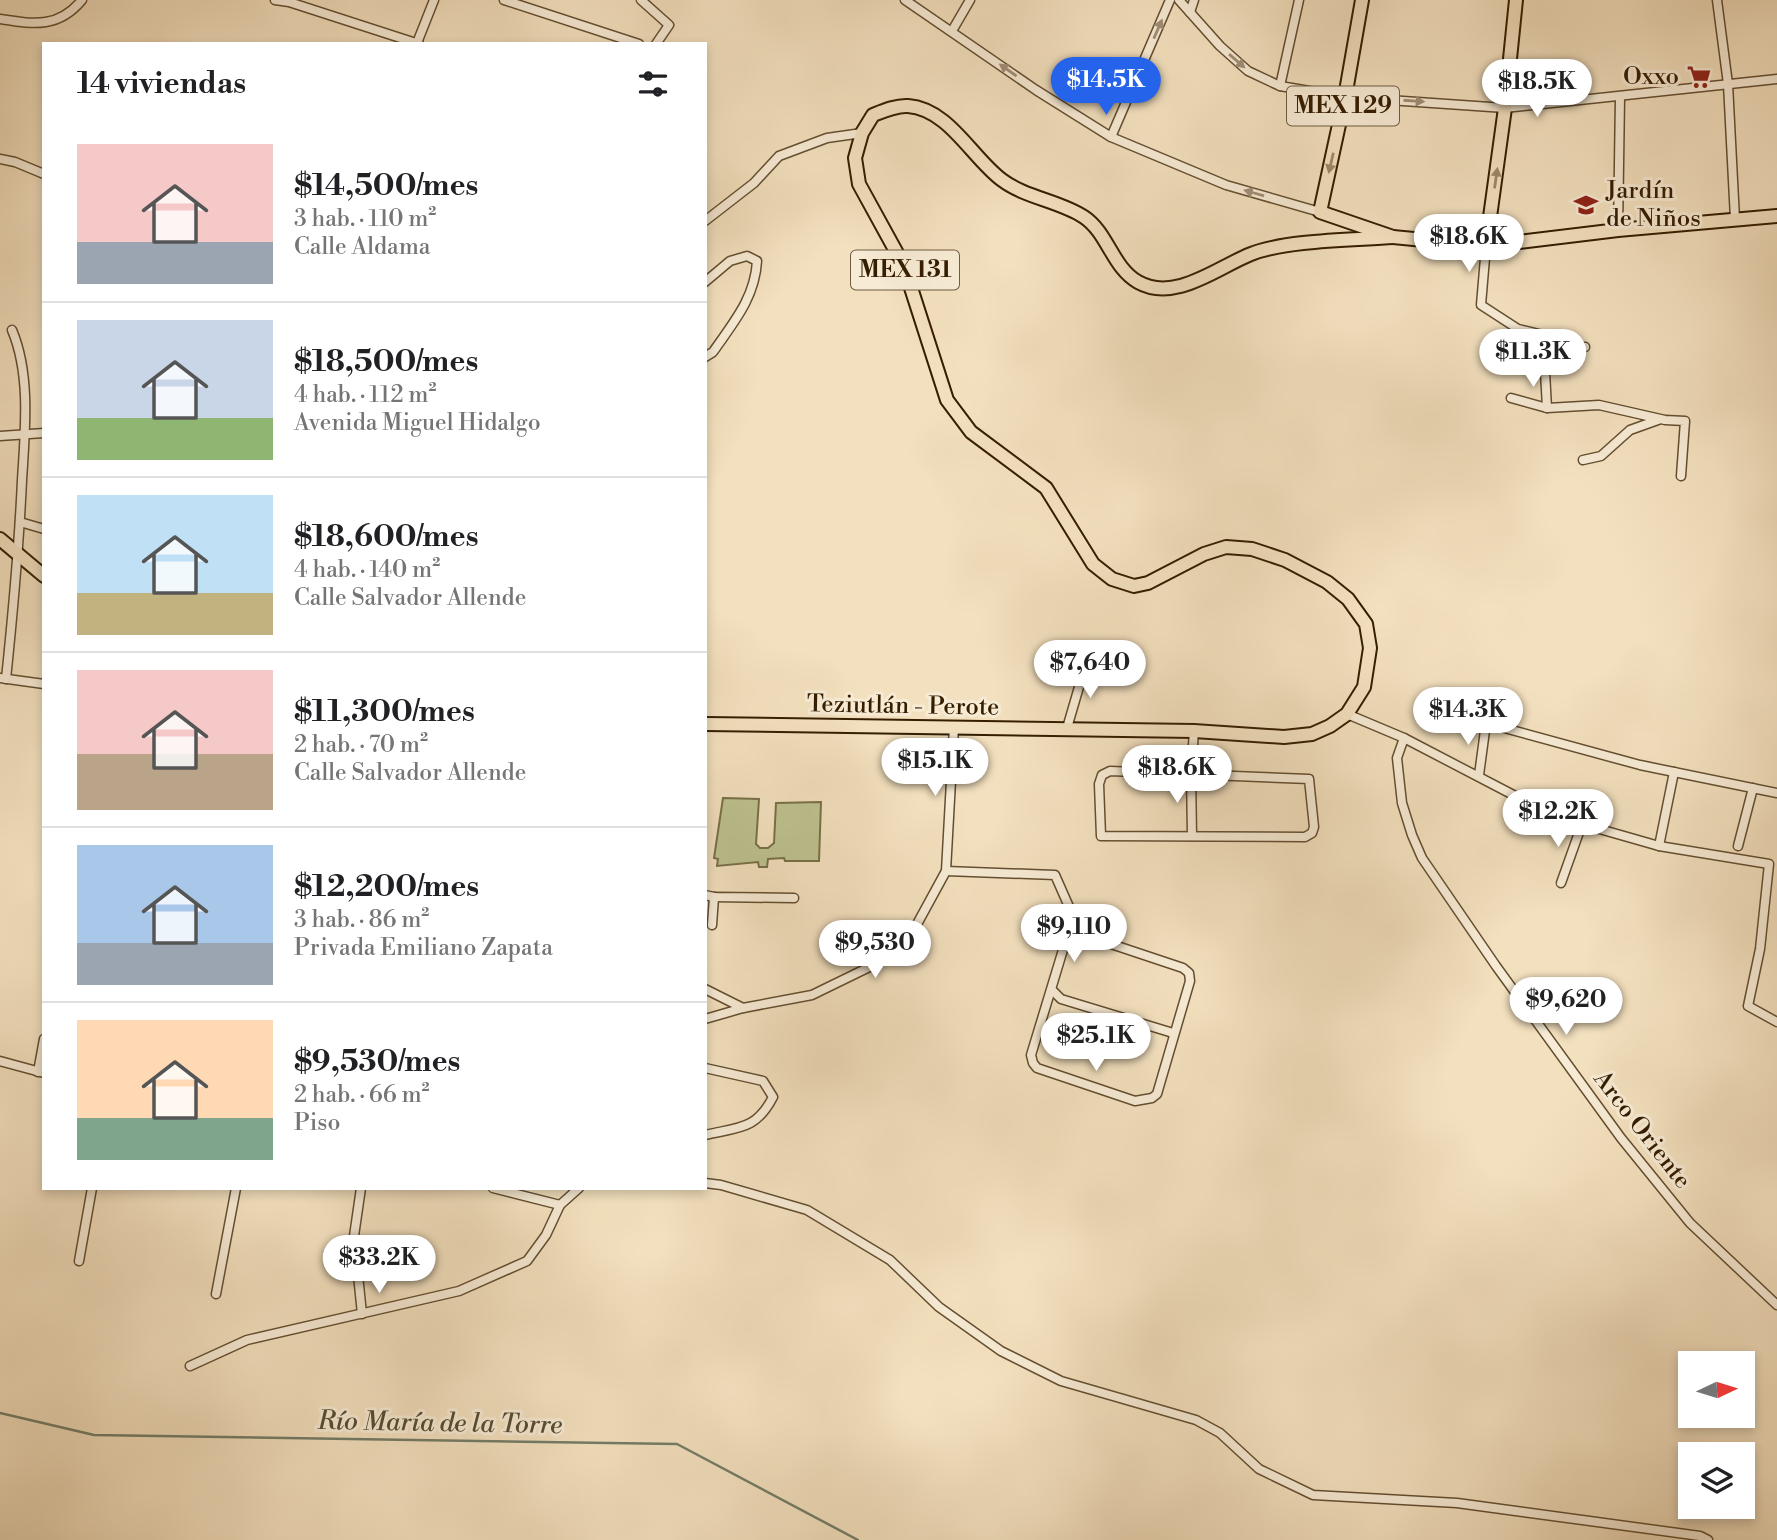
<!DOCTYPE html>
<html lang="es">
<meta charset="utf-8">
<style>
body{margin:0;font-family:"Libre Bodoni",serif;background:#f6f6f6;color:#202124;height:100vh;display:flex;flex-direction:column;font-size:26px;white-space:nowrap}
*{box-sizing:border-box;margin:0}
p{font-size:23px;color:#757577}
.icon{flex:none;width:38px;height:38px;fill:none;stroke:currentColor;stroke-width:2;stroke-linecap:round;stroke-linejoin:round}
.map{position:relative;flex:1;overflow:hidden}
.sheet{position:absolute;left:42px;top:42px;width:665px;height:1148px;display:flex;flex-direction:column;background:#fff;border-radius:0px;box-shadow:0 4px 10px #0003}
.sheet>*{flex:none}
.needle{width:46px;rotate:86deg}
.tools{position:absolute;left:1678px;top:1351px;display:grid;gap:14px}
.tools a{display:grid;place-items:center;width:77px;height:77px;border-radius:0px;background:#fff;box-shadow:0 4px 10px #0003;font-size:35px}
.price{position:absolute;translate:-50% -60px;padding:0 16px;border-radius:24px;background:#fff;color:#222;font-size:23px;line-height:46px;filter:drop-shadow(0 2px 4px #0008)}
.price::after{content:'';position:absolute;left:50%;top:42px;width:21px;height:16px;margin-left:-10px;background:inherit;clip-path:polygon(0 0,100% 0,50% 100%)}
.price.active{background:#2563eb;color:#fff}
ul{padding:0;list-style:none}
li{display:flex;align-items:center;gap:21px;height:175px;padding:0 35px}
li+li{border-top:2px solid #e0e0e0}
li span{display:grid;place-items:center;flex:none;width:196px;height:140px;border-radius:0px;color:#555}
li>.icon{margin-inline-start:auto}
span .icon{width:84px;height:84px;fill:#fffc;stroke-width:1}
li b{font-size:30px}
h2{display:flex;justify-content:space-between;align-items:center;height:84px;padding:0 35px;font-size:30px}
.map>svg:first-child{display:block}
.green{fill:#bdc290;stroke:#797048;stroke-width:2}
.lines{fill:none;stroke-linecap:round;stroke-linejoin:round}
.stream{stroke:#737d68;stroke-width:2.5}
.minor-casing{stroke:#644e30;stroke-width:11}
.primary-casing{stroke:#351d00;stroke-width:16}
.minor{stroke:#f7ebd5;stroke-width:8}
.primary{stroke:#f3e0be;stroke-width:12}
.oneway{fill:#a08e75}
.oneway2{fill:#9e8868}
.labels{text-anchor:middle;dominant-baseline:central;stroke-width:6;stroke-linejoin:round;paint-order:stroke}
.shield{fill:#f7ebd5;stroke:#6f5b40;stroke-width:2}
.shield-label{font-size:23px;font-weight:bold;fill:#351d00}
.poi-label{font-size:24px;fill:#351d00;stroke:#f7ebd5;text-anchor:end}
.street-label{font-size:24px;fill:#351d00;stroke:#f7ebd5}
.water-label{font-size:26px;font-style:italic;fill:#544d34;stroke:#f7ebd5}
</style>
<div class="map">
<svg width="1777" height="1540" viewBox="0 0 1777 1540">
<rect width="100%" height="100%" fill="#f3e0be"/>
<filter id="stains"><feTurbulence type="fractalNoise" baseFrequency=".00286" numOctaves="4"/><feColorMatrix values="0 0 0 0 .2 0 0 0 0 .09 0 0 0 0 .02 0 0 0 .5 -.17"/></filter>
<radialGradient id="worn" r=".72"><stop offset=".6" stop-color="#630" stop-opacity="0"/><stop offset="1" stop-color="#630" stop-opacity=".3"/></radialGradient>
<path class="green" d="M723,798L759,799L756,844L760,848H768L774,843L776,803L821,802L819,861H785L784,858L768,859L767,867H759L758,862L717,866L718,859L714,858Z"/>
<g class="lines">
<path class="stream" d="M0,1413L94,1435L677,1444L858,1540"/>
<g class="minor-casing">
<g id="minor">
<path d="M275,0L289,2L419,44"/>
<path d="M504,0L639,44"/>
<path d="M641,0L669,25L656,44"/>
<path d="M905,0L1036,90L1111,137L1226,185L1320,212"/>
<path d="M1179,0L1220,46L1248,71L1280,86L1345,97L1505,108L1777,79"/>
<path d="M1717,0L1728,84L1735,219"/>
<path d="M1190,12L1194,0"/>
<path d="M0,19C33,24 58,29 82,0"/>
<path d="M952,31L970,0"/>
<path d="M417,43L434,0"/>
<path d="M1280,86L1299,0"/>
<path d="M1111,137L1170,0"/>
<path d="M0,159L15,162L44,174"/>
<path d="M705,221L754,183L779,156L827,138L862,133"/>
<path d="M1618,230L1620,97"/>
<path d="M1486,246L1481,305L1518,329L1543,335L1547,408"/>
<path d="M705,282L730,261L747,256L757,261C755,298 733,323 713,352L705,357"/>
<path d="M1546,353L1585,347"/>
<path d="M1511,398L1547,408L1599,405L1665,420L1685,421L1681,476"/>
<path d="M0,436L44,433"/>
<path d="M1583,460L1601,456L1630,430L1658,420"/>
<path d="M20,522L44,529"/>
<path d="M0,678L44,684"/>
<path d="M6,679C13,612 19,546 22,480C25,431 31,375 12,330"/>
<path d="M1347,714L1404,738L1523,800L1582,824L1659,846L1769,864L1760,949L1748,1006L1777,1022"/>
<path d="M1067,728L1086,663"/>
<path d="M1404,738L1397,758L1402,803L1412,835L1422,858L1496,966L1621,1138L1690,1223L1777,1305"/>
<path d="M1110,771L1309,779L1314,827L1312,833L1305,837L1101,836L1099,784L1102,775Z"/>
<path d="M1479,775L1486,723L1640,765L1777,793"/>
<path d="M1192,836L1191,773L1194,731"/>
<path d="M1659,846L1674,772"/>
<path d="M1738,846L1753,788"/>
<path d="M946,871L1055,875L1070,909L1069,930L1031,1055L1033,1063L1037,1068L1135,1101L1152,1098L1157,1094L1190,981L1189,973L1183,968L1069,930"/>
<path d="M1561,883L1582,824"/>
<path d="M705,895L714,897L794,898"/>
<path d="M712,925L714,897"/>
<path d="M705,989L743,1008"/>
<path d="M1052,990L1061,999L1173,1033"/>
<path d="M705,1019L743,1008L812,995L896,954L910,937L946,871L954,727"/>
<path d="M0,1061L44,1073"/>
<path d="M705,1068L763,1081L773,1097C756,1130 739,1127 705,1135"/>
<path d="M38,1072L44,1039"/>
<path d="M705,1183L721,1185L807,1210L890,1260L939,1307L1001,1351L1061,1381L1196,1420L1220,1433L1259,1469L1313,1495L1457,1503L1700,1536L1708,1540"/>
<path d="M361,1188L354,1236L362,1314"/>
<path d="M493,1188L560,1205"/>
<path d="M79,1261L92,1188"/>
<path d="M216,1294L236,1188"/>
<path d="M190,1366L247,1340L459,1291L527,1261L546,1235L560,1205L579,1188"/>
</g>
</g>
<g class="primary-casing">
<g id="primary">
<path d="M1362,0L1345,97L1320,212L1393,237L1486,246L1618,230L1777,216"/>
<path d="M1486,246L1505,108L1516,0"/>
<path d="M0,539L44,576"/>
<path d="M705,724L1194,731L1284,737L1312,734L1330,726L1347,714L1364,687L1370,648L1366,624L1348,599L1327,582L1285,560L1252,549L1226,547L1204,554L1148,583L1134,586L1112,579L1093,564L1046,488L971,432L947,400L904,266L859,184L855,158L862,133L873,115C883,111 897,105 908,106C949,109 972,158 1002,180C1026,198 1060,201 1084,217C1108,233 1112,267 1138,282C1175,303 1218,267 1251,254C1286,240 1354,240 1393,237"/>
</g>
</g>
<use href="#minor" class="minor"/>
<use href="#primary" class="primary"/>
</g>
<defs><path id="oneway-solid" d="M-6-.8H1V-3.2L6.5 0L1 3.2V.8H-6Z" transform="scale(1.75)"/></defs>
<g class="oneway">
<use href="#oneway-solid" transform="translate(1158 29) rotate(-66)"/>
<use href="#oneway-solid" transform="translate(1237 61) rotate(41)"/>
<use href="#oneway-solid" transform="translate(1008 70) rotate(-145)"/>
<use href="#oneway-solid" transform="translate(1414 101) rotate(4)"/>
<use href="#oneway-solid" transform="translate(1254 193) rotate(-164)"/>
</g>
<g class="oneway2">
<use href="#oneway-solid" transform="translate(1331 163) rotate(103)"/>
<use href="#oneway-solid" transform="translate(1496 178) rotate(-82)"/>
</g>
<defs>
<g id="supermarket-bare" transform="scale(1.89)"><path d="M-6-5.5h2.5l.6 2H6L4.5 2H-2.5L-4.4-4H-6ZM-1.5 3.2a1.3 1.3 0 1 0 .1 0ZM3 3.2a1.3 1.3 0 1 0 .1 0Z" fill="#8f2418" stroke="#f7ebd5" stroke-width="2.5" paint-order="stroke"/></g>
<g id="school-bare" transform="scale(1.89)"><path d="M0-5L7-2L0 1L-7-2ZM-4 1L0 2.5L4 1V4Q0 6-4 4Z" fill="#8f2418" stroke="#f7ebd5" stroke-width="2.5" paint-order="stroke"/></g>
</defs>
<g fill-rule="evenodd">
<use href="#supermarket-bare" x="1699" y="77"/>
<use href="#school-bare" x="1586" y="205"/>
</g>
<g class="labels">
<g class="shield">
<rect x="1287" y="86.5" width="112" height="39" rx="5"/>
<rect x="851" y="250.5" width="108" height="39" rx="5"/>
</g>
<g class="shield-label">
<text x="1343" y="106">MEX 129</text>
<text x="905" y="270">MEX 131</text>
</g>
<g class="poi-label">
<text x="1679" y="77">Oxxo</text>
<text x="1606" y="191" text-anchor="start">Jardín<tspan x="1606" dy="28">de Niños</tspan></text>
</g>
<g class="street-label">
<text transform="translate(903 706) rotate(1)">Teziutlán - Perote</text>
<text transform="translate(1642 1130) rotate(52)">Arco Oriente</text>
</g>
<g class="water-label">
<text transform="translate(440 1423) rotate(1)">Río María de la Torre</text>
</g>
</g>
<rect width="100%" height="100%" filter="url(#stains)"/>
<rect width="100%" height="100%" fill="url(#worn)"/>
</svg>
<div class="tools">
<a><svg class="needle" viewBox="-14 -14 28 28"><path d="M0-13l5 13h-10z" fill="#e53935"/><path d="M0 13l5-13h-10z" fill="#757577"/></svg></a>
<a><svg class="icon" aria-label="layers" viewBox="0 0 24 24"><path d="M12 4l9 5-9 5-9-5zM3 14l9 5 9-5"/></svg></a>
</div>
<b class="price active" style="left:1106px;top:117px">$14.5K</b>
<b class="price" style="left:1537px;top:119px">$18.5K</b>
<b class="price" style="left:1469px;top:274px">$18.6K</b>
<b class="price" style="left:1533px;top:389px">$11.3K</b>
<b class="price" style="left:1090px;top:700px">$7,640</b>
<b class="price" style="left:1468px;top:747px">$14.3K</b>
<b class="price" style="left:935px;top:798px">$15.1K</b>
<b class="price" style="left:1177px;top:805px">$18.6K</b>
<b class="price" style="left:1558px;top:849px">$12.2K</b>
<b class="price" style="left:1074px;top:964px">$9,110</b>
<b class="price" style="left:875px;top:980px">$9,530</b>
<b class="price" style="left:1566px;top:1037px">$9,620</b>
<b class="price" style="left:1096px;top:1073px">$25.1K</b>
<b class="price" style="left:379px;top:1295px">$33.2K</b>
<section class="sheet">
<h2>14 viviendas<svg class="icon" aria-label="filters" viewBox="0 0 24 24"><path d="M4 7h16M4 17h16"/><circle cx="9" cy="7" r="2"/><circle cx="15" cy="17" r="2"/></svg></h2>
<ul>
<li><span style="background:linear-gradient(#f6c9c9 70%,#9aa5b1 0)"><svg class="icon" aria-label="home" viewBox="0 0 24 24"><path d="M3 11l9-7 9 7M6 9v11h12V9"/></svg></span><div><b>$14,500/mes</b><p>3 hab. · 110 m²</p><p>Calle Aldama</p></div></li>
<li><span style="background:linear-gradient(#c9d6e8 70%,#8fb573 0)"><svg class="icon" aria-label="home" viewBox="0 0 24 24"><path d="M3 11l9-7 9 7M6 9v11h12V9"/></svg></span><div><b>$18,500/mes</b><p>4 hab. · 112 m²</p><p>Avenida Miguel Hidalgo</p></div></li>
<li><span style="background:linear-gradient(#bfe0f5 70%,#c2b280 0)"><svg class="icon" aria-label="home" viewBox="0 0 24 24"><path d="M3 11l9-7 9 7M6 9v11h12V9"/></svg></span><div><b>$18,600/mes</b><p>4 hab. · 140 m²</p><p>Calle Salvador Allende</p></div></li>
<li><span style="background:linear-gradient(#f6c9c9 60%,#b9a48a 0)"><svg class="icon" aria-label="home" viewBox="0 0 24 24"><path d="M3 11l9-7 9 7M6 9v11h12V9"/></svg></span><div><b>$11,300/mes</b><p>2 hab. · 70 m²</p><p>Calle Salvador Allende</p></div></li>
<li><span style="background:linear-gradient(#a9c7e8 70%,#9aa5b1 0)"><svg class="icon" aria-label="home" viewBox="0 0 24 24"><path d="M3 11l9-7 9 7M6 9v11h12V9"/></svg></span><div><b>$12,200/mes</b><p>3 hab. · 86 m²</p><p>Privada Emiliano Zapata</p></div></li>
<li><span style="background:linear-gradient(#ffd9b3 70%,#7fa58c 0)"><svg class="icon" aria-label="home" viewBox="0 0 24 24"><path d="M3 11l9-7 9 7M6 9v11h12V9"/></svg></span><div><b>$9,530/mes</b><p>2 hab. · 66 m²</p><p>Piso</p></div></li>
</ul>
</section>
</div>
